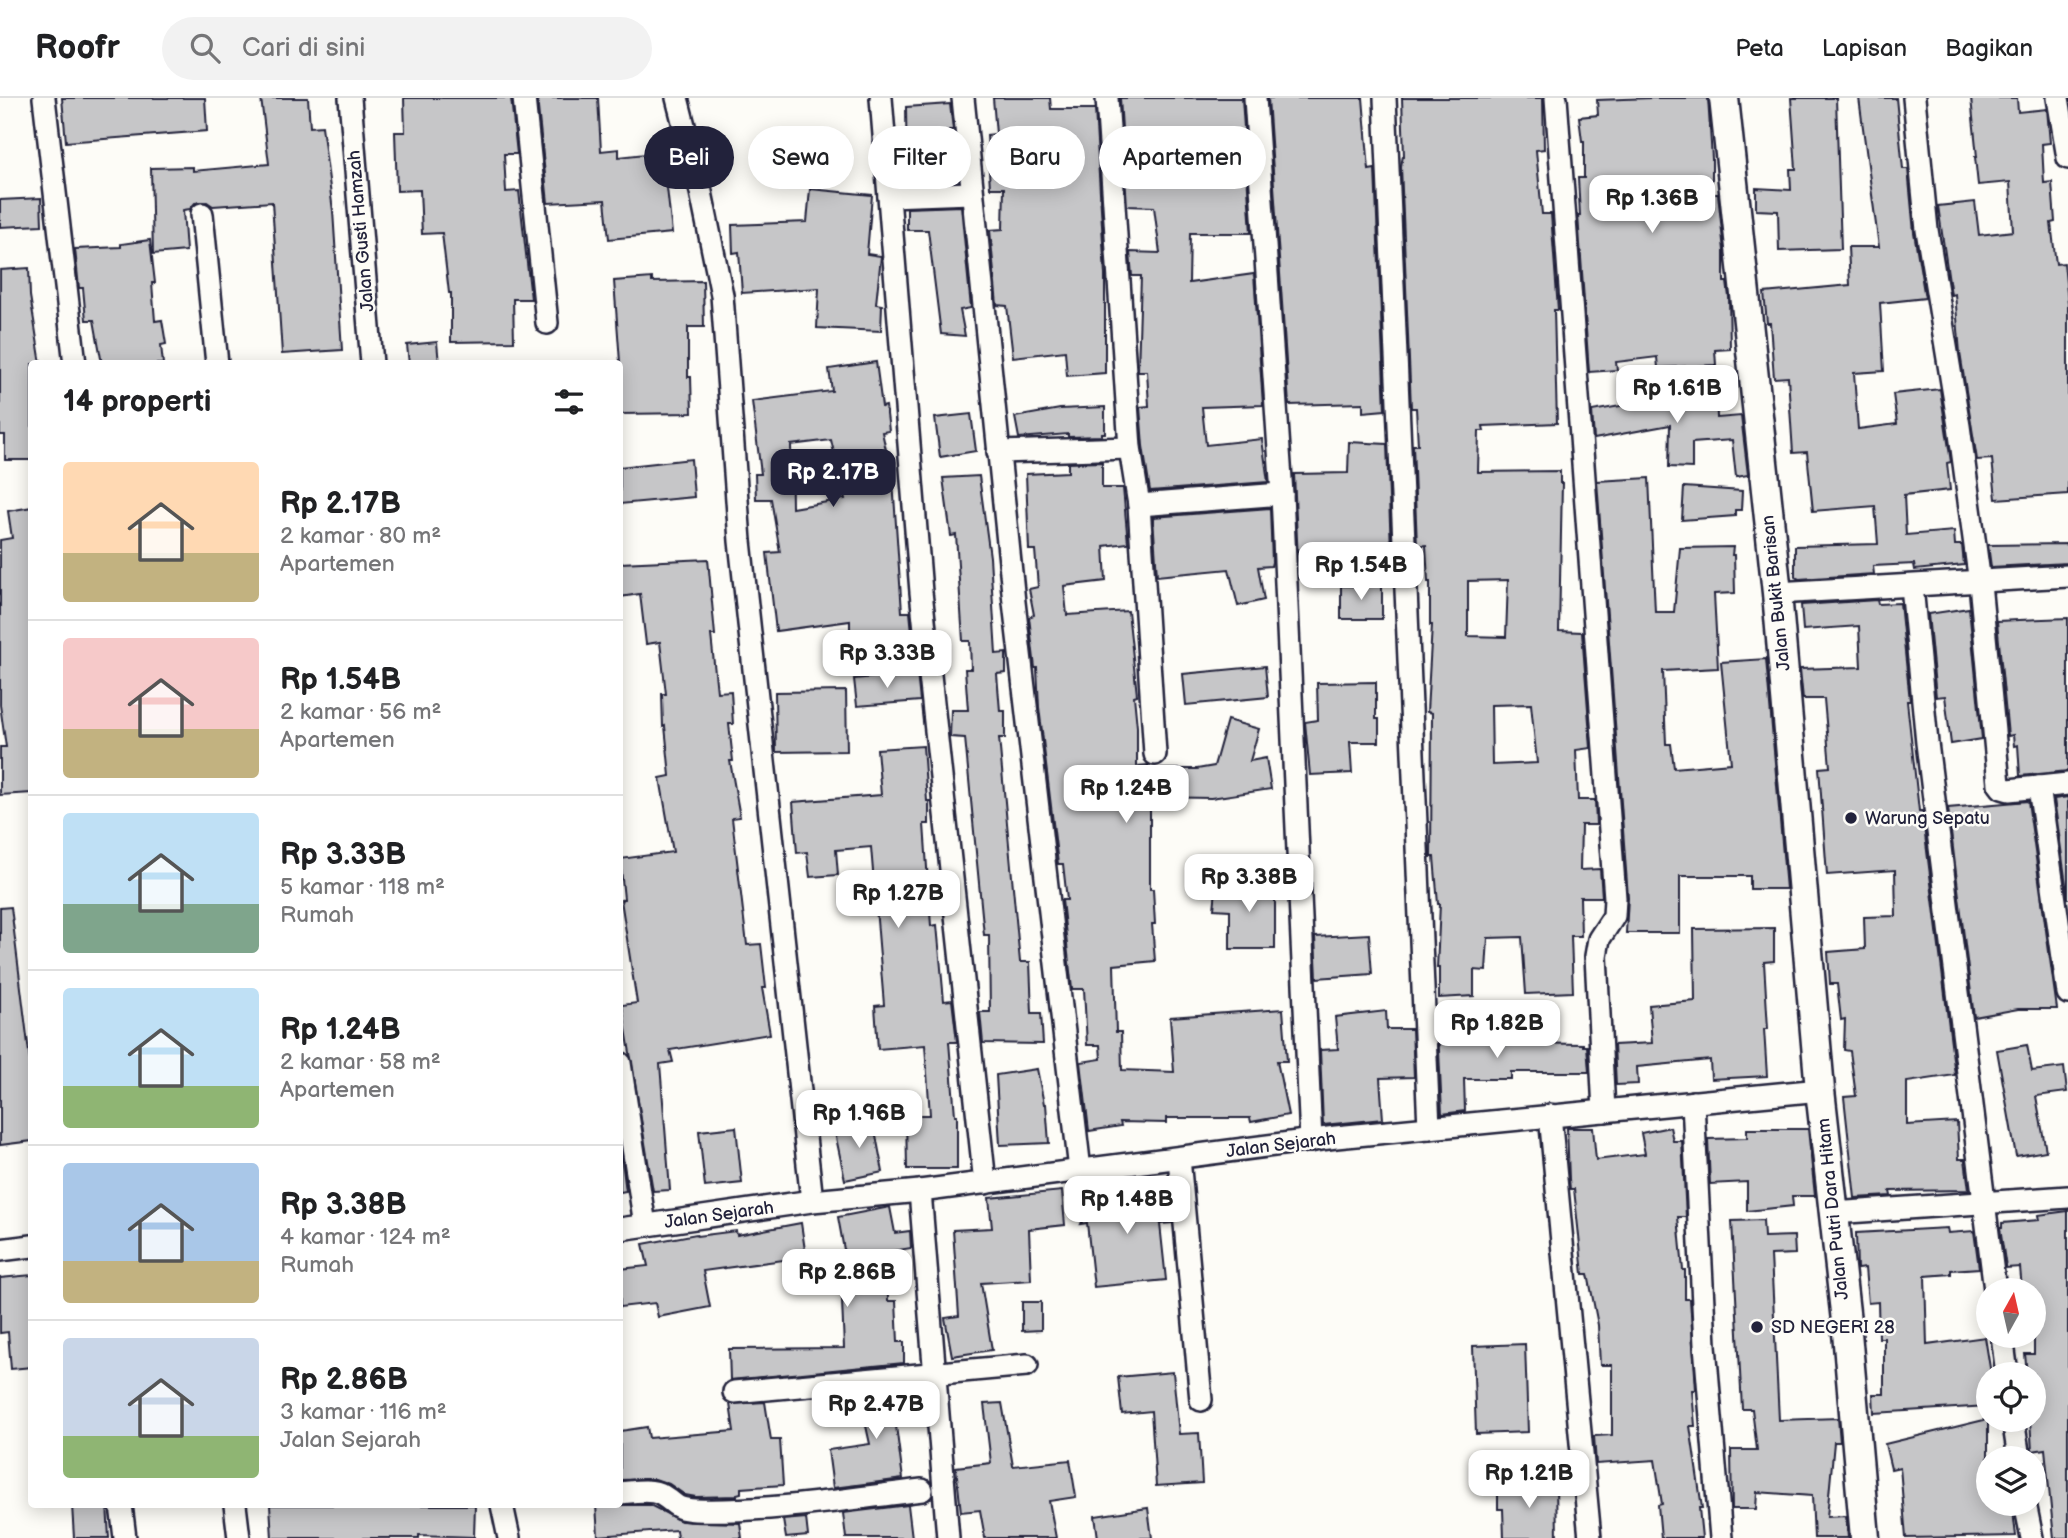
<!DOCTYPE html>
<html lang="id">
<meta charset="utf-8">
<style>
body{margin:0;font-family:"Balsamiq Sans",sans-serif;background:#f2f2f2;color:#202124;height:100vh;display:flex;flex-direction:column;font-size:26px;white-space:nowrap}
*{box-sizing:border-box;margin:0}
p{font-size:23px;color:#757577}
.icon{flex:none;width:38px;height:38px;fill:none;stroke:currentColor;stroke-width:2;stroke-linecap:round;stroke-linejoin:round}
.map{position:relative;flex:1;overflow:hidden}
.sheet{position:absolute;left:28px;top:262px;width:595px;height:1148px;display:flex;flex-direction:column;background:#fff;border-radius:7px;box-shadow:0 4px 18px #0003}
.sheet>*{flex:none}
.banner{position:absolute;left:644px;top:28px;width:665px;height:63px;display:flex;gap:14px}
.needle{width:46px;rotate:8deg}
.buttons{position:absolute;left:1976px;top:1180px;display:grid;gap:14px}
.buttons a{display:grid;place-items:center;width:70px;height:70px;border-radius:50%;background:#fff;box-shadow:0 4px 18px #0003;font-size:35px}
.price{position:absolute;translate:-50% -60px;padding:0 16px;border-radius:14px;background:#fff;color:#222;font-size:23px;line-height:46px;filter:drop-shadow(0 2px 4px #0008)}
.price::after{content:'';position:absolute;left:50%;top:42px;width:21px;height:16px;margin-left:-10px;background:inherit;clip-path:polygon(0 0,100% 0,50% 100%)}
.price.on{background:#22223b;color:#fff}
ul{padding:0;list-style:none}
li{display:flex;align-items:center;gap:21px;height:175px;padding:0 35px}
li+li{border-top:2px solid #e0e0e0}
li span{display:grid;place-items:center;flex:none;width:196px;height:140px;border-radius:7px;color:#555}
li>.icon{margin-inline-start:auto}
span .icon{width:84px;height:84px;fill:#fffc;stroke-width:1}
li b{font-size:30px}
h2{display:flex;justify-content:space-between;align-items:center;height:84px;padding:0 35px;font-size:30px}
.chip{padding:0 24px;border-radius:32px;background:#fff;box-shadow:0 4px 18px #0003;font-size:24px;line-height:63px}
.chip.on{background:#22223b;color:#fff}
header{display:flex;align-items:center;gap:42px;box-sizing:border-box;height:98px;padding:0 35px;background:#fff;border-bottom:2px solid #e0e0e0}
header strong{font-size:33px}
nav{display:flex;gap:38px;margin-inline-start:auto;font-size:24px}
.search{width:490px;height:63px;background:#f2f2f2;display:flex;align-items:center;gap:18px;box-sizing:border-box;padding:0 24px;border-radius:38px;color:#757577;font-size:26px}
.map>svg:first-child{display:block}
.building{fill:#c6c6c8;stroke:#22223b;stroke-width:2;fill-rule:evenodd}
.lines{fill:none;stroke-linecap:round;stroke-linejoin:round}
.minor-casing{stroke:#22223b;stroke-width:26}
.tertiary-casing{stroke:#22223b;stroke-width:33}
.minor{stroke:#fdfcf7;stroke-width:21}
.tertiary{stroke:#fdfcf7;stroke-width:28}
.poi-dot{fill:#22223b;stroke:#fdfcf7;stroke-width:2.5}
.labels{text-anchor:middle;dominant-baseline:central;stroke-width:5;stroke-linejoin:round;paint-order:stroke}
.street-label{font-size:18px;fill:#22223b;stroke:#fdfcf7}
.poi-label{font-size:18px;fill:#22223b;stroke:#fdfcf7;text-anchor:start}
</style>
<header>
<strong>Roofr</strong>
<div class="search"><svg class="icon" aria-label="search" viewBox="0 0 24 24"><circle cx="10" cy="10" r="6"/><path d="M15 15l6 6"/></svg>Cari di sini</div>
<nav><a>Peta</a><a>Lapisan</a><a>Bagikan</a></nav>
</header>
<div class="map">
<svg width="2068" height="1440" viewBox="0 0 2068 1440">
<rect width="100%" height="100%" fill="#fdfcf7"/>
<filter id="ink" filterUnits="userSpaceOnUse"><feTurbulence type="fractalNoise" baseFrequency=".0143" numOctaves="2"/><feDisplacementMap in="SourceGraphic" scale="14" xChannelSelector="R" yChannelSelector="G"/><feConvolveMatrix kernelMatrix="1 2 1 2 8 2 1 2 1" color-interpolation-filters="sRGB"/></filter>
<g filter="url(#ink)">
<g class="building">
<path d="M62,0H205L207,33L66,44Z"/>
<path d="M261,0H308L310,29L322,28L333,113L342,252L282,256L272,104L213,108L207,104L195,105L190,111L183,112L186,153L153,156L151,70L193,69V73L269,66Z"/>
<path d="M404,0H511L517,56H504L506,94L519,93L531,201H513L514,243L451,244V195H449L442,135L422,136L420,92L397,93L395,34H405Z"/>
<path d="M537,0H598L601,53L619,51V59L663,54L672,135L609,141L605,102L548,105Z"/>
<path d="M993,0H1050L1051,11H1095L1105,177V275L1067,278L1065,253L1013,259L1007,208L997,207L990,132L1003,131L1004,90H990L987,37L996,36Z"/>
<path d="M1120,0H1242L1251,135H1190L1189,185L1254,176L1263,307L1202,309L1206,347L1262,341L1268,384L1150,393L1143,348L1140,309L1149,308L1147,273H1138L1141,178H1132L1130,154L1160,155L1154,109L1127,108Z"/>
<path d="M1268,0H1363L1369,72L1375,71L1385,312L1363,314V305L1289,307Z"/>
<path d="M1402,0H1543L1544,51L1536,52L1542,116H1551L1558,212H1554L1557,325L1483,328L1484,333H1479L1478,374L1560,373V385H1562L1559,533L1582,534L1591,650L1576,652L1578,702H1595L1596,727H1581L1580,772L1600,771L1602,799H1580L1581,838H1571L1573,894L1526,896L1522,839L1488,840L1486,873L1474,872V898L1439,900V870H1437L1440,806H1438L1434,759H1431L1432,615L1427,614L1432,527H1430V484H1428L1426,447L1417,448L1413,347H1418L1416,310H1411L1401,68L1403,58H1404ZM1508,482L1506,539L1468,538V483ZM1531,606L1537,665L1492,667L1491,607Z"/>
<path d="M1652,0H1708L1712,61V96H1718L1724,153V184H1727L1729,199L1730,251L1715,252L1716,267L1658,270L1657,259L1616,264L1617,272L1589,274L1578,117H1580L1578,80H1584V43H1582L1579,19L1598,17L1597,2Z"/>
<path d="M1791,0H1836L1841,151L1779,153L1778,113L1756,112V90L1791,92L1790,71H1796Z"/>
<path d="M1859,0H1896L1903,71H1908L1914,134L1925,200L1880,205L1884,273L1854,275L1858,331L1897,326L1893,296L1940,291L1951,364L1947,365L1950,392L1904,397L1906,437L1954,433L1955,447H1962L1964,467L1915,472L1914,466L1873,468L1874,476L1799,481L1795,479V448L1878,446L1875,408L1813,413L1807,354L1793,355L1788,279L1774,280L1770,225H1767L1764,195L1850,187L1848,149H1879Z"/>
<path d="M1971,0H2017L2018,14L2047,11L2050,45L2042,46L2044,85L2052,84L2055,124L2051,125L2056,166L2064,165L2068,205V396L1996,401L1992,361L1977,362L1960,255L1955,196L1951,197L1938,108L1975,104L1979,137L2013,133L2010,84L1978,87L1975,59H1977Z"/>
<path d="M950,6L953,32H949L951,83L907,84L906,9Z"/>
<path d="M810,91L872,97L867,156L881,158L876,206L882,207L881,233L817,230L819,190L742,195L739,154L733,155L732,127L807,124Z"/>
<path d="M41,100L42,127L0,129V102Z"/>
<path d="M961,108L971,210L960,212L965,238L941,236L928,132H907V110Z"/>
<path d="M150,142L155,185H152L155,223L162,222L166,246L161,247L163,266H102L94,222H86L83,190H79L75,151L121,149V146Z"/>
<path d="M29,170L30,198L41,266H32V362H5V337H0V172Z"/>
<path d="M652,180V184L703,183L704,229H688V279H691L692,315L620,316V264L614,183Z"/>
<path d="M437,244L439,266H409L407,247Z"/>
<path d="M876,264L882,309L886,308L889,333L882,334L893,383L902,514H910L913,544L850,546V523L776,533L767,455L780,454L771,401H756L755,376H761L752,303L832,293L829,271ZM831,342L845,401L792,410L791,347Z"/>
<path d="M1716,291L1717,320L1741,318L1748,377L1736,379L1732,342L1692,345V370L1669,369L1670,327L1594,341L1592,313Z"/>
<path d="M1105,309V335H1102V338L1068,339V336L1019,340L1015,319L1060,311Z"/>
<path d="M971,316L976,353L940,359L935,320Z"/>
<path d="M1349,344L1387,346L1391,452L1339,461L1298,463L1294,376L1348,375Z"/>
<path d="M691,361L694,399L620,406V369Z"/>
<path d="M1102,364V390H1123L1128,445L1104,448L1106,483L1064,488L1067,517L1128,513L1137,597L1134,598L1137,629V668L1148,667V671H1197L1214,668L1227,622L1259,631L1250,663L1266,660L1271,691L1211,700L1152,699L1153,707H1150V791H1153L1155,826H1152L1155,863L1114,867L1116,934H1121L1122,972L1174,974L1170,919L1283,911L1287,963H1277L1288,1017L1251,1024L1250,1020H1167V1025L1120,1024L1121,1028L1089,1033L1081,964L1101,961L1100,947H1087L1084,891H1072L1062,802H1067L1063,766H1058L1039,609L1037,570H1035L1029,519L1034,517L1029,491L1038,489L1035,452H1029L1026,376L1068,374V365Z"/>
<path d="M979,378L990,459L996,556L1006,555V575L997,576L1000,613H1005V640H999L1020,864H1030L1032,915H1041L1043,946L983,945L980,914H990L989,837H984L965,640L950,639L951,612H968L965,571H971L970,543H963L956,437L951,438L943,380Z"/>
<path d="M1649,380L1655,514H1674L1680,450L1733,449L1732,457H1734L1735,495L1714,496L1718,570L1663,573L1666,646H1671L1674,670L1731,665L1721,564L1766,561L1786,791H1750V778H1680V835H1626L1628,799L1597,383Z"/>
<path d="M1684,389L1742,393L1741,412H1735V418L1682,422Z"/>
<path d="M32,409V695L0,697V649H6L0,607V442L12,440L8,413Z"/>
<path d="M1270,410L1272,464L1271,468L1258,469L1264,502L1238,508L1229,471L1157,478L1153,419Z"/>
<path d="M2068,446V465L1991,469L1988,447Z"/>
<path d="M708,461L715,537H711L717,594L731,593L733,626H729L733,663H730L740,719L732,720L747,847L761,846L766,890H762L770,936L670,952L673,964L660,966L670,1092L653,1093L622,907L637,905L621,802L624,801L620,761L673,754L660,680L670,678L665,628L663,629L662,596H666L660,544L646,546L640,496L620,499V465Z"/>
<rect x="1341" y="488" width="41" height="33"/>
<path d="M1877,502L1878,506L1900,505L1910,603H1907L1919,713H1922L1955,977L1907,984V1027L1957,1024L1959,1061H1965L1969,1092L1890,1093L1891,1098L1855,1100L1844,999L1856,998L1850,953L1844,952L1845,921L1841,922L1837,886H1830L1828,854L1865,851L1864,819L1896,818L1895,772L1827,777L1819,670L1830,669L1824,601H1803L1800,571L1861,569L1859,528L1803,532L1801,507Z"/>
<path d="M1969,510L1982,641L1951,646L1945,598L1936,599L1928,516Z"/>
<path d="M2068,520V673L2020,678L2018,647L2014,648L2013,637L2008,638L1997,523Z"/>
<path d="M1265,568L1268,599L1186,607L1183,576Z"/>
<path d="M917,575L920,603L857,608L854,581Z"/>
<path d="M1376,584V621H1379V644H1350L1352,675L1310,677L1305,624L1318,622L1317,585Z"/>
<path d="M846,593L847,653L776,654L775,594Z"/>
<path d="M923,648L927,703H929V726H924L931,828L937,827L944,903L952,902L957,944H949L955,1017H957V1071H907L906,1017H930L925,947L878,951L875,908L884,907L871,749L836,752L838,777L810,779L807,754L797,755L793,704L881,697L877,651Z"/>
<path d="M2068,699V801L2054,701Z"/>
<path d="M2028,703L2057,911H2018L1974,919L1948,710Z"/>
<path d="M1217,782L1275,788V851H1230V812L1214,811Z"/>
<path d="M11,809L31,971H29L32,994V1043L0,1047V810Z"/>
<path d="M1774,830V863L1764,864L1768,931H1764L1767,978L1711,981L1710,962L1637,969L1638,986L1616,987L1614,947L1652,945L1649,907L1695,903L1694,831Z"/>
<path d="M1369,836L1372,876L1317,880L1315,839Z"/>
<path d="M1386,913L1387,931H1412L1414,979L1380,980L1383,1021L1323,1027L1320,952L1338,951L1335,919Z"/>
<path d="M1438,931L1511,932V945L1583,946V948H1587L1589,974H1511V981H1464L1465,1013L1442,1016Z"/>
<path d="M2027,947L2032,973L2064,969L2067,994L2036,998L2046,1053L2016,1058L1997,952Z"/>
<path d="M1037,971L1044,1006H1046L1049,1045L1000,1047L996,977Z"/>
<path d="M873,1022L883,1074L845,1082L834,1030Z"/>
<path d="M736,1029L742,1085L705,1089L699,1033Z"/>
<path d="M1670,1029L1673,1043H1682L1686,1119H1678L1683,1172H1685V1201H1690L1696,1292H1692L1695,1328H1690L1702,1410H1699L1702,1440H1661L1658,1407L1662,1406L1655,1362L1596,1366L1594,1338L1612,1337V1267H1600L1598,1227L1588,1176H1583L1574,1091H1570L1569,1081L1567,1030H1593L1596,1062L1645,1056L1641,1035Z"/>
<path d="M1747,1031H1808L1815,1098H1792L1793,1108L1747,1113V1084L1710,1086L1708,1041L1747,1040Z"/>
<path d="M620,1048L626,1093L620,1094Z"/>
<path d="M1100,1084L1154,1109L1153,1085H1168L1172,1125L1160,1126L1166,1182L1094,1189L1087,1125L1081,1126Z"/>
<path d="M1062,1093L1065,1127L1029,1131L1031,1182L981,1185L992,1252L952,1258L945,1220L959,1218L953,1132L992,1130L989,1100Z"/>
<path d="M890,1109L895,1135L910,1133L911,1150L887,1154L888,1203H896L898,1244H904V1265L730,1282L729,1251L844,1250L841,1179H849L838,1119Z"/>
<path d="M2068,1113V1440H2054L2045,1351L2032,1353L2030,1321H2034V1276H2027L2025,1256H2034V1192H2022L2020,1169L2006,1170L2000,1130H2002V1125L2039,1122L2038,1117Z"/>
<path d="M1763,1122L1764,1139L1794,1138L1795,1156L1771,1157L1779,1322L1838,1320L1840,1344H1834L1827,1419L1846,1418L1848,1440H1814L1812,1398L1757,1394L1756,1411H1732L1731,1352H1757L1752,1311H1742L1732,1123Z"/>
<path d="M801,1125L806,1159L703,1173L710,1209L658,1219L655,1205L620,1209V1171L648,1168L643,1146L696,1136L697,1138L736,1133L737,1137Z"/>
<path d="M1947,1130L1948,1135L1974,1133L1979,1170L1951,1172V1176L1925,1178L1927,1247L1985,1239L1991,1276H1988V1308L1874,1315L1873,1296H1884V1240H1879L1878,1204L1868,1205L1865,1170L1857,1171L1856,1135Z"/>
<path d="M32,1177V1269L11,1271L8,1234L0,1235V1180Z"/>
<path d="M1022,1204H1041V1232L1022,1233Z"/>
<path d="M1525,1246L1528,1334L1476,1336L1473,1248Z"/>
<path d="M1173,1274L1179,1336L1199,1335L1202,1385L1156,1388L1151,1313L1122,1316L1118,1279Z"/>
<path d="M905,1291V1295L916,1293L923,1322L896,1328L903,1381L833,1390L828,1352L870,1346L859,1296Z"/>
<path d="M765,1304L771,1342H780L783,1387L741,1390V1395L737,1396V1398L696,1399L685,1397L669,1386L655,1381L620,1382V1333L647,1329L649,1340L734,1333L730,1306Z"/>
<path d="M1002,1305L1013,1368L1070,1362L1076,1399L1049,1403L1056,1440H985L980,1412L961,1414L956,1369L991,1365L984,1306Z"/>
<path d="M1988,1321V1405H2012L2016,1438L1906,1440L1900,1369L1891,1371L1885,1346Z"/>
<path d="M1556,1385L1557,1440H1504L1503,1411H1498V1386Z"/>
<path d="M72,1407H107L109,1440H74Z"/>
<path d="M270,1407H475L474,1439L419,1437V1440H272Z"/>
<path d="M596,1407H650L681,1423L740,1425L742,1440H677L676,1432L598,1438Z"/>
<path d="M908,1407L912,1440H846L843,1415Z"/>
<path d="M1148,1410L1152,1440H1098L1095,1418Z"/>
<path d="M806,1420L808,1438L786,1440L783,1422Z"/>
</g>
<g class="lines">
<g class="minor-casing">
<g id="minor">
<path d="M44,0L75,266"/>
<path d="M350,0L372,266"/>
<path d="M524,0L547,225"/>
<path d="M677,0L701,94L722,197L740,443L812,1103"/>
<path d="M881,0L921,494L985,1085"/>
<path d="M963,0L1014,504L1080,1072"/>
<path d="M1107,0L1130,350L1139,407L1155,656"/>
<path d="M1255,0L1282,396L1311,1043"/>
<path d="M1385,0L1429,1030"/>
<path d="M1556,0L1615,800L1614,818L1599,841L1596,858L1604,1013"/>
<path d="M1914,0L1927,132L1959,328L1980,485L1999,686L2002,690L2009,692L2068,686"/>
<path d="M2058,0L2068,60"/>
<path d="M889,98L971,95"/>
<path d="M202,116L217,266"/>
<path d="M998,354L1130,350"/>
<path d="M1139,407L1282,396"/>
<path d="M1912,488L1927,645L1995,1192"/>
<path d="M1777,495L2068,478"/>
<path d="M2039,689L2068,895"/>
<path d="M620,965L645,1127"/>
<path d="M1693,1004L1705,1247L1721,1440"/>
<path d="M1550,1017L1590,1440"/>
<path d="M1179,1060L1201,1302"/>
<path d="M920,1093L948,1440"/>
<path d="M1833,1115L2068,1099"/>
<path d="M620,1131L812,1103L920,1093L1336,1039L1820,992"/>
<path d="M0,1152L32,1148"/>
<path d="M2002,1237L2007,1276"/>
<path d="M734,1294L1027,1267"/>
<path d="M2013,1321L2019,1360"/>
<path d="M620,1395C632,1394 651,1390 662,1397C677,1406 674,1411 695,1412C771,1414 847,1401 922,1392"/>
<path d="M2025,1405L2032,1440"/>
<path d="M121,1407L125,1440"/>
<path d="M235,1407L239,1440"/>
<path d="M502,1407L509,1440"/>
</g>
</g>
<g class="tertiary-casing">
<path id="tertiary" d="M1724,0L1777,495L1820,992L1846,1223L1865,1440"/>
</g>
<use href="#minor" class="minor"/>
<use href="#tertiary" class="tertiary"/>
</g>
</g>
<g class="poi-dot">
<circle cx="1851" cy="720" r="7"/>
<circle cx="1757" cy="1229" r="7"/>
</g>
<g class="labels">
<g class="street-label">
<text transform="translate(361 133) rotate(-95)">Jalan Gusti Hamzah</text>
<text transform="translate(1776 495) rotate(-96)">Jalan Bukit Barisan</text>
<text transform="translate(1281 1047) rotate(-7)">Jalan Sejarah</text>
<text transform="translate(1833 1111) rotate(-96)">Jalan Putri Dara Hitam</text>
<text transform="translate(719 1117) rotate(-8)">Jalan Sejarah</text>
</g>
<g class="poi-label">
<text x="1865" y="720">Warung Sepatu</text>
<text x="1771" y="1229">SD NEGERI 28</text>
</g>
</g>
</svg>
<div class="buttons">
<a><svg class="needle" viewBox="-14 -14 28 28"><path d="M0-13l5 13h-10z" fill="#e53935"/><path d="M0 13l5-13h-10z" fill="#757577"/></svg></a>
<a><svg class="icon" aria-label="locate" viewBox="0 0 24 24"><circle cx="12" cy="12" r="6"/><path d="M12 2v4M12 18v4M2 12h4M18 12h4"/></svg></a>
<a><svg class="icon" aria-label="layers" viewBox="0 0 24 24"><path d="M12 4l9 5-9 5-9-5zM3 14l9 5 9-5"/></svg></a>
</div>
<b class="price" style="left:1652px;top:137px">Rp 1.36B</b>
<b class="price" style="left:1677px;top:327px">Rp 1.61B</b>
<b class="price on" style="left:833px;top:411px">Rp 2.17B</b>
<b class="price" style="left:1361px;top:504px">Rp 1.54B</b>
<b class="price" style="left:887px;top:592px">Rp 3.33B</b>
<b class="price" style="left:1126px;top:727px">Rp 1.24B</b>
<b class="price" style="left:1249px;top:816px">Rp 3.38B</b>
<b class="price" style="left:898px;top:832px">Rp 1.27B</b>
<b class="price" style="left:1497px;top:962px">Rp 1.82B</b>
<b class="price" style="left:859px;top:1052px">Rp 1.96B</b>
<b class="price" style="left:1127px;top:1138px">Rp 1.48B</b>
<b class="price" style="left:847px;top:1211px">Rp 2.86B</b>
<b class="price" style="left:876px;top:1343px">Rp 2.47B</b>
<b class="price" style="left:1529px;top:1412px">Rp 1.21B</b>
<div class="banner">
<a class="chip on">Beli</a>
<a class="chip">Sewa</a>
<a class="chip">Filter</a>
<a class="chip">Baru</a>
<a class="chip">Apartemen</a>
</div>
<section class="sheet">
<h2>14 properti<svg class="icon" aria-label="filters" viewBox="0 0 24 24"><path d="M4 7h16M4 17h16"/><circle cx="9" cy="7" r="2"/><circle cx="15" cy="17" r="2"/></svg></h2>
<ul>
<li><span style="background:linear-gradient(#ffd9b3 65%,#c2b280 0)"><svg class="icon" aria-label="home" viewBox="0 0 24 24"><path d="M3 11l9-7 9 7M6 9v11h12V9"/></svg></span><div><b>Rp 2.17B</b><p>2 kamar · 80 m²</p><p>Apartemen</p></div></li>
<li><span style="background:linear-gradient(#f6c9c9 65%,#c2b280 0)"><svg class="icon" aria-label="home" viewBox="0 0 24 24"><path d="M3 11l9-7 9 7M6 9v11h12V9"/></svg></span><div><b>Rp 1.54B</b><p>2 kamar · 56 m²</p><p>Apartemen</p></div></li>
<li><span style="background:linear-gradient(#bfe0f5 65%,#7fa58c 0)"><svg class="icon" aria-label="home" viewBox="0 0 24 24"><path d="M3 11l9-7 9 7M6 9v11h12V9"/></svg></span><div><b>Rp 3.33B</b><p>5 kamar · 118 m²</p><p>Rumah</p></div></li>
<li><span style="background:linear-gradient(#bfe0f5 70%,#8fb573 0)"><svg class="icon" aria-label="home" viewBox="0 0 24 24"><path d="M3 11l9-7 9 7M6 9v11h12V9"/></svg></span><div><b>Rp 1.24B</b><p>2 kamar · 58 m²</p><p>Apartemen</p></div></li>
<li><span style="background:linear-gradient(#a9c7e8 70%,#c2b280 0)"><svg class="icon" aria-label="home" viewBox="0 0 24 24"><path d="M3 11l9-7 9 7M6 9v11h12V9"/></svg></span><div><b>Rp 3.38B</b><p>4 kamar · 124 m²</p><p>Rumah</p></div></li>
<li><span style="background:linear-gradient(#c9d6e8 70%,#8fb573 0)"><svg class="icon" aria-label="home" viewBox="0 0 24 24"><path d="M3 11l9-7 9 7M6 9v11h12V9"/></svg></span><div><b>Rp 2.86B</b><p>3 kamar · 116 m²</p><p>Jalan Sejarah</p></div></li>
</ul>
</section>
</div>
